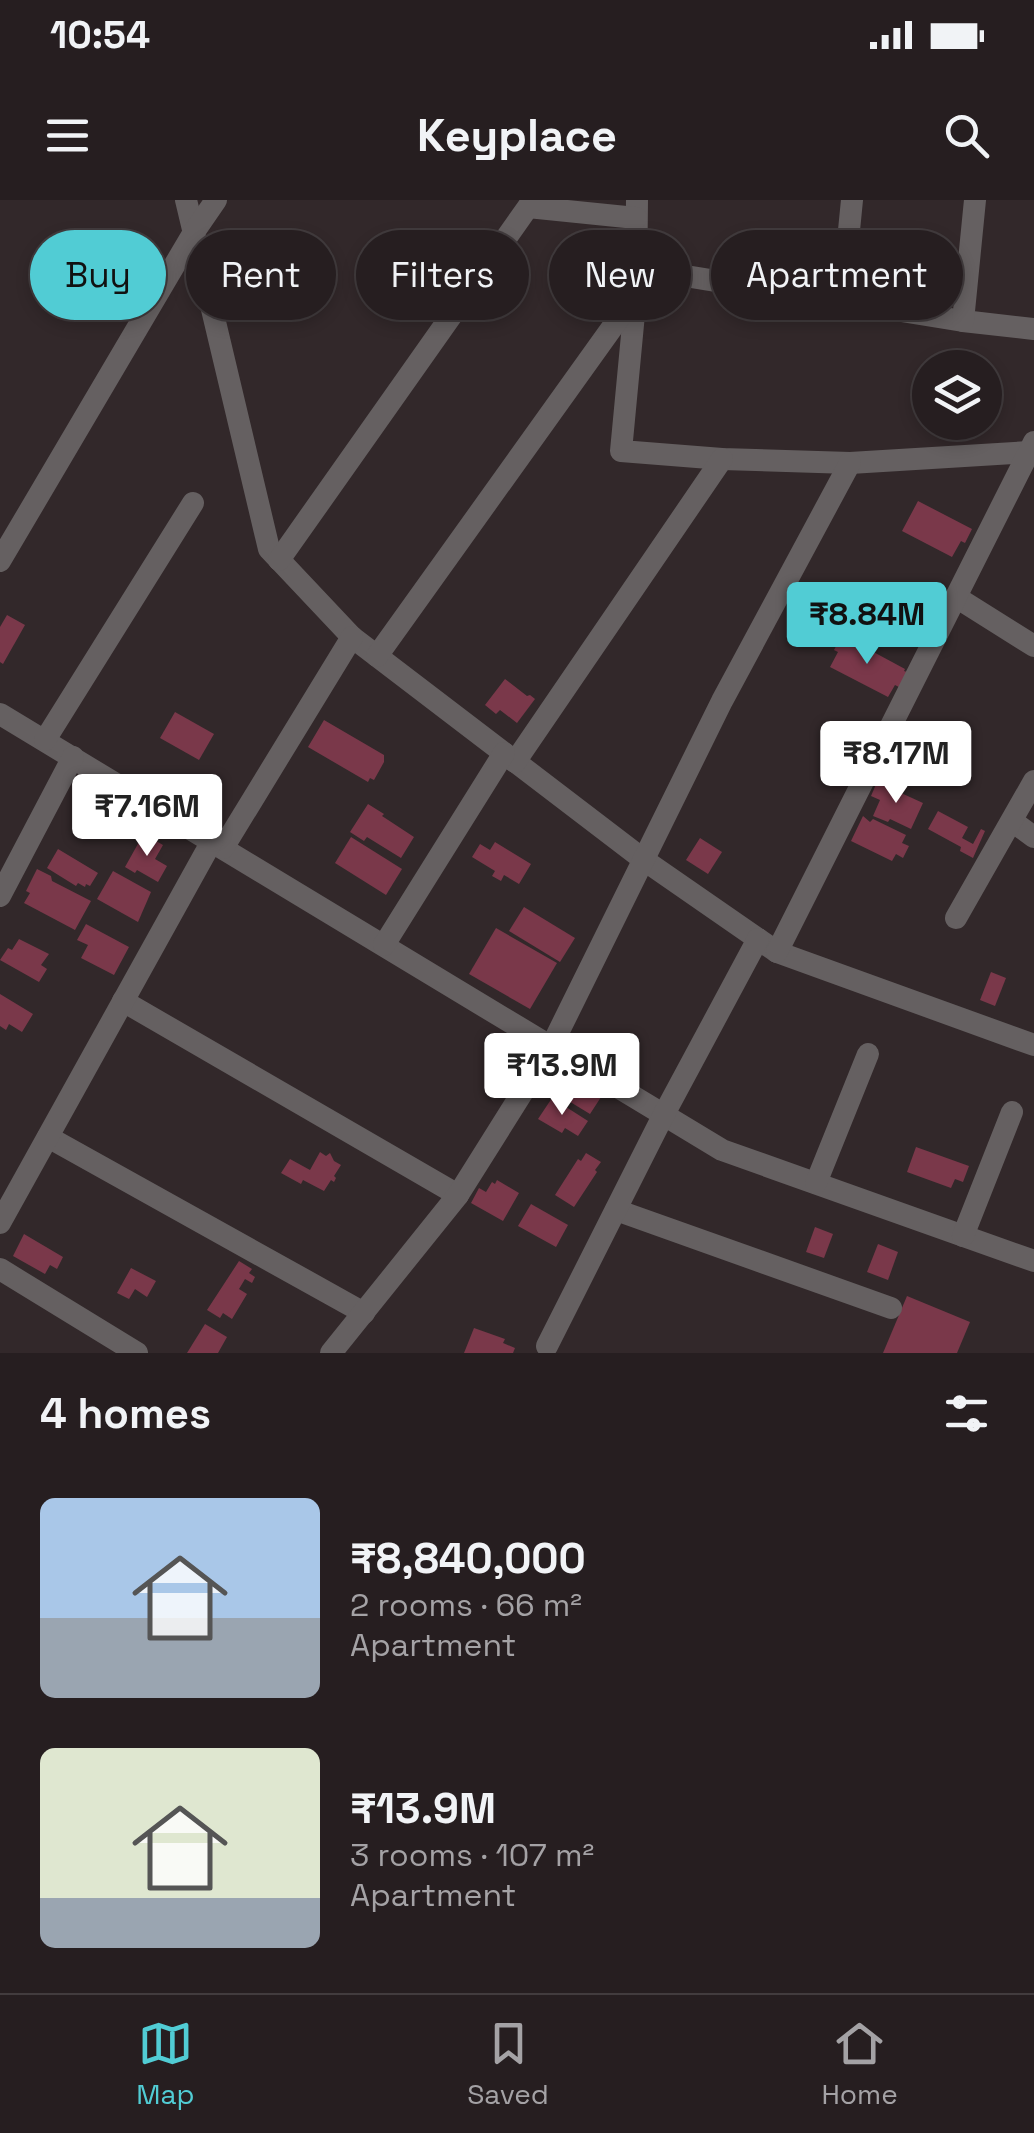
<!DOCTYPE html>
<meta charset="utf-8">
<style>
body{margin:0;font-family:"Space Grotesk",sans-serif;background:#322b2d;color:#f1f3f6;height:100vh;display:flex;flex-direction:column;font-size:38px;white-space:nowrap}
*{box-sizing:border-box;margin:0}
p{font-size:32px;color:#a4a2a5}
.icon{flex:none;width:55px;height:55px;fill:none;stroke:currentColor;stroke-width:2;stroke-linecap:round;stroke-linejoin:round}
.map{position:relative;height:1153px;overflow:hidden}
.panel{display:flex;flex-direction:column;background:#261e20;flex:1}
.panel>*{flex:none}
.hud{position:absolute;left:30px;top:30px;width:975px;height:90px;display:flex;gap:20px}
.fabs{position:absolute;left:912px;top:150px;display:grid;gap:20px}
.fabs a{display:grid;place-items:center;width:90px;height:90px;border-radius:50%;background:#261e20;box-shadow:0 5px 15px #0003,0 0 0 2px #423c3e;font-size:50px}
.price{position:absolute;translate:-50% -85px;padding:0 22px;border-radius:10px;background:#fff;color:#222;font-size:32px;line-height:65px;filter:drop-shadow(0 2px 5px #0008)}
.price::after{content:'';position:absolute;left:50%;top:60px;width:30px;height:22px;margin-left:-15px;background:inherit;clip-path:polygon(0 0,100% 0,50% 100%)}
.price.current{background:#51ccd4;color:#111}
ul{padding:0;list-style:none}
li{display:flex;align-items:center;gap:30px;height:250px;padding:0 40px}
li span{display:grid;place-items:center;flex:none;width:280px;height:200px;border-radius:15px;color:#555}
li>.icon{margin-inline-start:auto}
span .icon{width:120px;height:120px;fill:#fffc;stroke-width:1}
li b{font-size:42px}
h2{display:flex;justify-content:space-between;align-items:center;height:120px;padding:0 40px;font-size:42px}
.tag{padding:0 35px;border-radius:45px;background:#261e20;box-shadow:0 5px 15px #0003,0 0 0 2px #423c3e;font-size:35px;line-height:90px}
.tag.current{background:#51ccd4;color:#111}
.status{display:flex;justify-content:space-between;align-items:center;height:70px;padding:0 50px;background:#261e20;direction:ltr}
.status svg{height:28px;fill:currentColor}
header{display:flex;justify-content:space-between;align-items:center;height:130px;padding:0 40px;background:#261e20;font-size:45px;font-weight:800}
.dock{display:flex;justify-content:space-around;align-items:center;height:140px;border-top:2px solid #423c3e;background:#261e20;font-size:28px;color:#a4a2a5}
.dock a{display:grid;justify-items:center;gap:5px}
.dock .current{color:#51ccd4}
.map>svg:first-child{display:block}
.building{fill:#7a384a}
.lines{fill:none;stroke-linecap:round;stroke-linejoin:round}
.minor{stroke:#656061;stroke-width:22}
</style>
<div class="status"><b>10:54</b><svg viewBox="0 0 49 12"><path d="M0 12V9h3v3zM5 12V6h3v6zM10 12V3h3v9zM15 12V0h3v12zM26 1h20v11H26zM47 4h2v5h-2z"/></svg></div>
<header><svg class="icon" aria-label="menu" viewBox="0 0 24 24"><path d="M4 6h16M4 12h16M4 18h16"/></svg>Keyplace<svg class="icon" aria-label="search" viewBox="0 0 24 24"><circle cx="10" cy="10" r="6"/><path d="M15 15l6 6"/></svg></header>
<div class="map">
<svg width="1034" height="1153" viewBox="0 0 1034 1153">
<rect width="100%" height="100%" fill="#32282a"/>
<g class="building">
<path d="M918,301L972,329L965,343L961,341L952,357L902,331Z"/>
<path d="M7,415L25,425L3,464L0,462V427Z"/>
<path d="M842,435L905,469L904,471L907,472L899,487L895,485L888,497L830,467L838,452L834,450Z"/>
<path d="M505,479L527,496L530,495L535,499L517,523L500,510L496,514L485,505Z"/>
<path d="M175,512L214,534L199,560L160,538Z"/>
<path d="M324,520L384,555V562L374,580L370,578L368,582L308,547Z"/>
<path d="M877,582L923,603L911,629L890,619L888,622L873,616L880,600L871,596Z"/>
<path d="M368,604L384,614L382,616L414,637L401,658L367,637L364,641L350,632Z"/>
<path d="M938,611L968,627L962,638L973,644L981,629L985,631L973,658L960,651L961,647L928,629Z"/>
<path d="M863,616L870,622L873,619L906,635L902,643L909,646L903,658L896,654L892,661L851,641Z"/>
<path d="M146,635L163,645L155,659L167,666L158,682L137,670L135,673L125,667L139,642L141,643Z"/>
<path d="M351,637L402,669L386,695L335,663Z"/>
<path d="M700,638L722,652L708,674L686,660Z"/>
<path d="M495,642L531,664L519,684L504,675L501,681L492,676L495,671L472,657L480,644L490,650Z"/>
<path d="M58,649L98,673L90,686L86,684L85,687L78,683L76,686L47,668Z"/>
<path d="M37,669L51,676L52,681L91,701L75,730L24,703L30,693L26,691Z"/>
<path d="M113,671L151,692L138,722L97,699Z"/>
<path d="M524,707L575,738L560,762L509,731Z"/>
<path d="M86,724L129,747L114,775L81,758L88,745L77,740Z"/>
<path d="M496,728L557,763L530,809L469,774Z"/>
<path d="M19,739L49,754L41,765L47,769L39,782L0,760L8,748L12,750Z"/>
<path d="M991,772L1006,778L995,806L980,800Z"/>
<path d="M0,794L33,814L22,832L9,824L6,830L0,826Z"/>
<path d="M569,873L603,894L590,914L549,889L555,880L562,884Z"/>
<path d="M552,898L588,921L578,936L565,928L562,933L538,919Z"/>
<path d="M916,947L969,966L963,982L955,979L951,988L907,972Z"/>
<path d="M320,952L326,956L330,953L334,961L341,965L334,976L336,978L334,982L331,980L324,991L303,980L301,984L281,973L290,959L310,970Z"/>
<path d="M586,953L601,962L595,970L597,972L574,1007L555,995L578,959L581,961Z"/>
<path d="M497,980L519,993L503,1021L471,1003L479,988L486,992L492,982L495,984Z"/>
<path d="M531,1004L568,1025L556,1047L518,1026Z"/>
<path d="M815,1027L833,1034L824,1058L806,1052Z"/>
<path d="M24,1034L63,1057L57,1069L50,1065L45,1074L13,1056Z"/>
<path d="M878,1044L898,1052L888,1080L867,1072Z"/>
<path d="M239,1061L252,1069L249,1073L255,1077L252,1083L245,1079L239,1089L247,1094L232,1119L223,1113L220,1118L207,1110Z"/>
<path d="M131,1068L156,1081L147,1097L135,1089L129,1099L117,1093Z"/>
<path d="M907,1096L970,1122L957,1153H883Z"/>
<path d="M205,1124L227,1137L218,1153H187Z"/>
<path d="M474,1128L505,1139L503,1143L515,1148L513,1153H464Z"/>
</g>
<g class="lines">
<g class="minor">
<path d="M186,0L269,349L352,437L644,660L777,752L1034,845"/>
<path d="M637,0L636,93L621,251L722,259L850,263L1029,252L1034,255"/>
<path d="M636,68L963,121L1034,129"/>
<path d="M842,101L852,0"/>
<path d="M963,121L975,0"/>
<path d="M279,360L528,7L636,18"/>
<path d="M0,361L194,32L216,0"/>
<path d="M956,397L1034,446"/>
<path d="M377,456L634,97"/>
<path d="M0,514L722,950L1034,1061"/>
<path d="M45,540L193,303"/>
<path d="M515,562L722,259"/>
<path d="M1012,621L1034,637"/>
<path d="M223,648L352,437"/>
<path d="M0,696L73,557"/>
<path d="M956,718L1034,581"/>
<path d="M384,745L504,553"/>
<path d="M777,752L1034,242"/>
<path d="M123,801L458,995"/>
<path d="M48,937L364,1113"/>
<path d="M816,983L868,854"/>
<path d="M616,1010L891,1108"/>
<path d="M0,1023L212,641"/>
<path d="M963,1036L1012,912"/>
<path d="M0,1069L137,1153"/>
<path d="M547,1146L663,916L758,739"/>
<path d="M331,1153L458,995L551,847L722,501L850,263"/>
</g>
</g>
</svg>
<div class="fabs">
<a><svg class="icon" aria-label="layers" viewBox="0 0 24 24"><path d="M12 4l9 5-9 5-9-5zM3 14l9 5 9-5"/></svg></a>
</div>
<b class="price current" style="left:867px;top:467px">₹8.84M</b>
<b class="price" style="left:896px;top:606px">₹8.17M</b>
<b class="price" style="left:147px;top:659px">₹7.16M</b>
<b class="price" style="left:562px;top:918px">₹13.9M</b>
<div class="hud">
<a class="tag current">Buy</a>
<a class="tag">Rent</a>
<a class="tag">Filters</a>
<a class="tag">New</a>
<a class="tag">Apartment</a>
</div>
</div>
<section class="panel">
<h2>4 homes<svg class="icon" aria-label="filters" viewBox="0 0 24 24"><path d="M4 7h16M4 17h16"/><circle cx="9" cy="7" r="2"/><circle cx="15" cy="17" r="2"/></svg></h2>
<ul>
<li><span style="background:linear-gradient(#a9c7e8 60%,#9aa5b1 0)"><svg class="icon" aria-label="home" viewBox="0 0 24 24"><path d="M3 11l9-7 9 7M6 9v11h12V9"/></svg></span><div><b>₹8,840,000</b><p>2 rooms · 66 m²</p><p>Apartment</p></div></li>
<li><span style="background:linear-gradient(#dfe7d0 75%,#9aa5b1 0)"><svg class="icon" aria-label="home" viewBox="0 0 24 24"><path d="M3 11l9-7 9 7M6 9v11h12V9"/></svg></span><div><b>₹13.9M</b><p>3 rooms · 107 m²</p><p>Apartment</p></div></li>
</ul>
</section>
<nav class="dock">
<a class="current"><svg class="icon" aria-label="map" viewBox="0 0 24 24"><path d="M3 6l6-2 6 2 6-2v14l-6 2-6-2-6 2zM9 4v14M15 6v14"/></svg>Map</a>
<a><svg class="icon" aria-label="saved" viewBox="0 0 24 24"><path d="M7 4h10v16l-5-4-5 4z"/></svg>Saved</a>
<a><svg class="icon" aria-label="home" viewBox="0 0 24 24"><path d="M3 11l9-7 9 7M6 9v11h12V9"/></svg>Home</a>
</nav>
